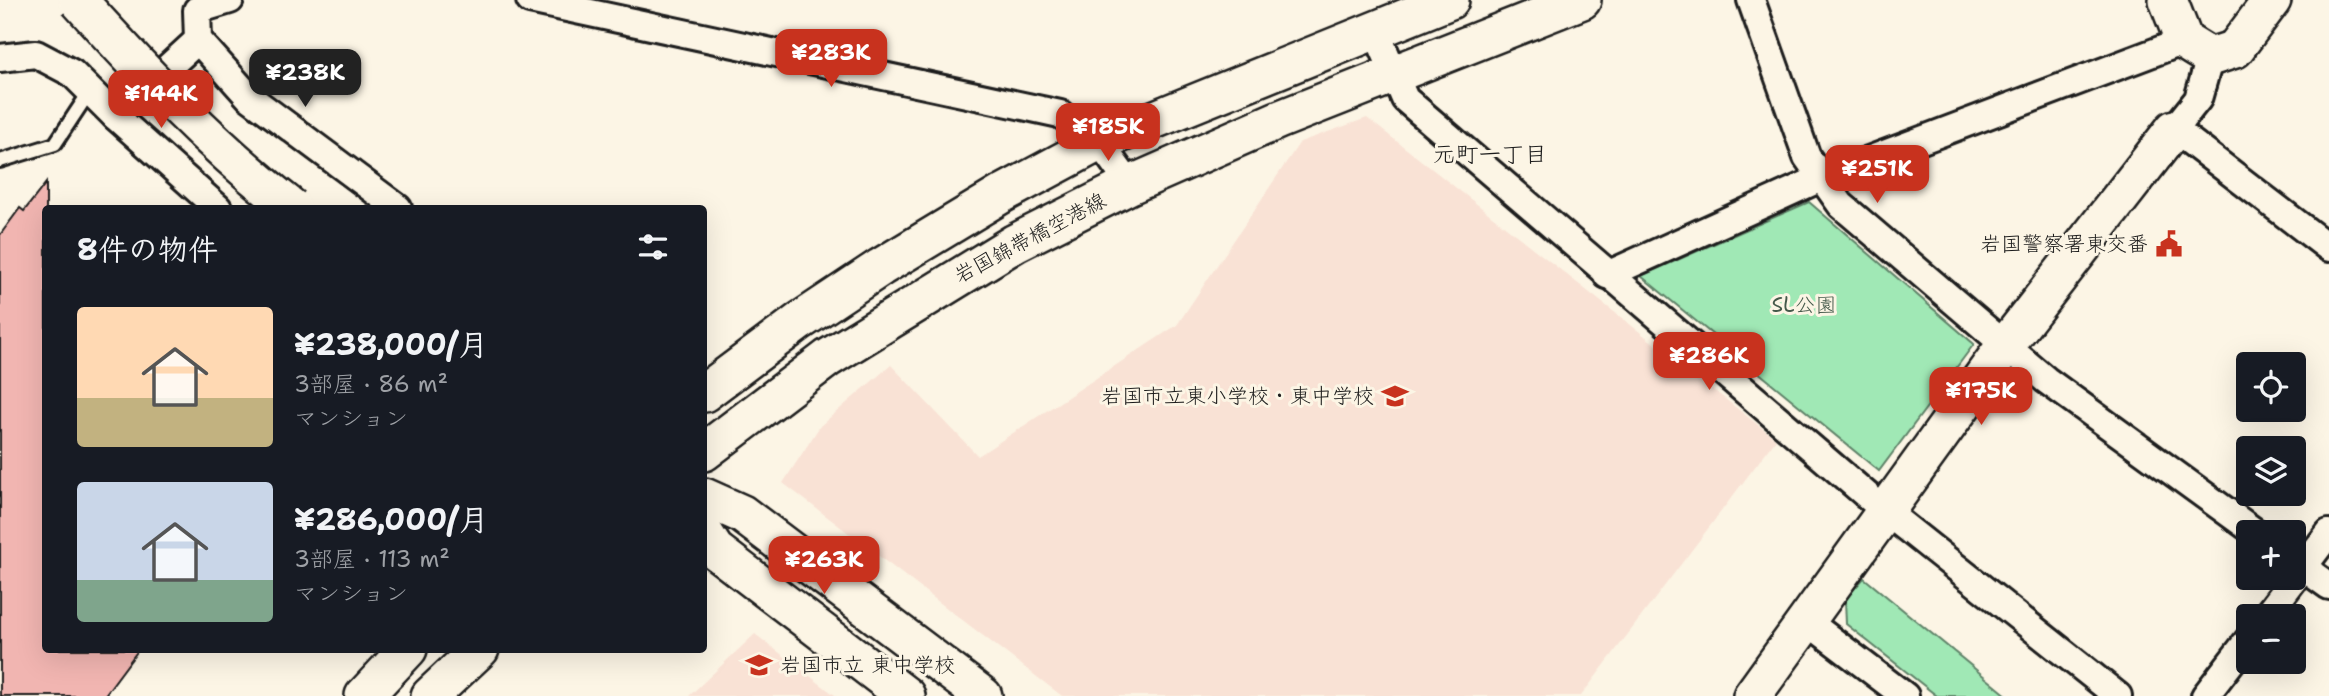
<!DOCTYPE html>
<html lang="ja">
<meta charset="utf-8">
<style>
body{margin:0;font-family:"Shantell Sans","Klee One",sans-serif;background:#20242c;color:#f1f3f6;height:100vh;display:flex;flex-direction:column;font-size:26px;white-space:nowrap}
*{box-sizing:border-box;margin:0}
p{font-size:23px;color:#9ea1a6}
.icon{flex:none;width:38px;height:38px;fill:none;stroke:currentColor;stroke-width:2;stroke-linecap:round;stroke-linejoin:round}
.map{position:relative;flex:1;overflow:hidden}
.details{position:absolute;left:42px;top:205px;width:665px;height:448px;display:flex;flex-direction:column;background:#171b24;border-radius:7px;box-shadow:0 7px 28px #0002}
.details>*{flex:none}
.buttons{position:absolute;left:2236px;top:352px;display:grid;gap:14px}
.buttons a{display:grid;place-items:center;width:70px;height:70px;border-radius:7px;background:#171b24;box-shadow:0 7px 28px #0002;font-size:35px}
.price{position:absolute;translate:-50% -60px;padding:0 16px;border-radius:14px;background:#c8321e;color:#fff;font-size:23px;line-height:46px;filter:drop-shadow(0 2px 4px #0008)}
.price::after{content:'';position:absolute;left:50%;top:42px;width:21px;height:16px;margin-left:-10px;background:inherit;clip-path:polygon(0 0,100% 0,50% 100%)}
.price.current{background:#222;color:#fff}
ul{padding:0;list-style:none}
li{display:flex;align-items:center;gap:21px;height:175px;padding:0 35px}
li span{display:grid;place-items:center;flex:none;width:196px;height:140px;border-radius:7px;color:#555}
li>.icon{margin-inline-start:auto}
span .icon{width:84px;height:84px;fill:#fffc;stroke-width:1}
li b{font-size:30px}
h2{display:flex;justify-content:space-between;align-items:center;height:84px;padding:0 35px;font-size:30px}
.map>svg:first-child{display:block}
.built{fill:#f9e2d5}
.green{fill:#a0e8b5;stroke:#5e8268;stroke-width:2}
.building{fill:#f1b5b1;stroke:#1c1c1c;stroke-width:2}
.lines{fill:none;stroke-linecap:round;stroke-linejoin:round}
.lane-casing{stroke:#1c1c1c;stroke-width:18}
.street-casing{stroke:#1c1c1c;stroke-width:32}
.secondary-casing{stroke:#1c1c1c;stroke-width:42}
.lane{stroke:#fcf5e5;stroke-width:12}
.street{stroke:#fcf5e5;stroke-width:26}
.secondary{stroke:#fcf5e5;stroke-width:37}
.secondary-bridge-casing{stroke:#1c1c1c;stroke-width:42;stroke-linecap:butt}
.secondary-bridge{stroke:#fcf5e5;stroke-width:37}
.labels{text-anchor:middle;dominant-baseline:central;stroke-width:6;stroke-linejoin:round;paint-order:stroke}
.street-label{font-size:21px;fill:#1c1c1c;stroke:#fcf5e5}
.poi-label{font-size:21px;fill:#1c1c1c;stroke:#fcf5e5;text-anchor:end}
.park-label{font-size:21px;fill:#44594a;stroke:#fcf5e5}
.neighbourhood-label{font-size:23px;fill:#1c1c1c;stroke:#fcf5e5}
</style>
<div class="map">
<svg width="2329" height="696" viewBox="0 0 2329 696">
<rect width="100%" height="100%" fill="#fcf5e5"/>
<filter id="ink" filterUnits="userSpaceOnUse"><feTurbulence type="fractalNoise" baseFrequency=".0143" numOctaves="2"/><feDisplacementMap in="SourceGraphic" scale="14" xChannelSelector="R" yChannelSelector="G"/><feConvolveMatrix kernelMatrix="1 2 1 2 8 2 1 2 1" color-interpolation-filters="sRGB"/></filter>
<g filter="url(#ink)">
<g class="built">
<path d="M1367,118L1776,439L1581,696H1062L783,483L820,426L891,365L978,456L1177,325L1300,142Z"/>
<path d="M755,634L836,696H689Z"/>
</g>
<g class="green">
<path d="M1809,202L1974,344L1879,471L1641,276Z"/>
<path d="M1864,578L2008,696H1937L1846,624L1845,599Z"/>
</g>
<path class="building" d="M46,183V649H139L104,696H0V235L20,208L24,211Z"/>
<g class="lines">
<g class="lane-casing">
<path id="lane" d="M0,161L55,144L90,91"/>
</g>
<g class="street-casing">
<g id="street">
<path d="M230,0L197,10L198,40L249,97L398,208"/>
<path d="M530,0L1060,114L1099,142L1130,185"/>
<path d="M1751,0L1807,157L1841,205L2046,380L2255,532"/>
<path d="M1375,29L1405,99L1884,510L2118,696"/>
<path d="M2210,57L2198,99L2174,129L2329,248"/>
<path d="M0,58L36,54L72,73L115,116L218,208"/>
<path d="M115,116L198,40"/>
<path d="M1607,275L1821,178L2184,41"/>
<path d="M2294,561L2329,586"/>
<path d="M2266,616L2329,533"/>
<path d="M1808,622L1905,696"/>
<path d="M2205,696L2249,639"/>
</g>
</g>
<g class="secondary-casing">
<g id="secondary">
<path d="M2168,0L2184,41L2210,57L2235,49L2272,0"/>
<path d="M704,393L800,321L881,267L1002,194L1099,142L1450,0"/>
<path d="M704,452L828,358L1015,243L1130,185L1278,120L1582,0"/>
<path d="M704,497L742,514L983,696"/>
<path d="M704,533L715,550L906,696"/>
<path d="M364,696L408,649"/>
<path d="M430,696L480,649"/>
<path d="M1752,696L2005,346L2174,129"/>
</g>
</g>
<use href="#lane" class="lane"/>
<use href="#street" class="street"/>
<use href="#secondary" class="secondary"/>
<g class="secondary-bridge-casing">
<path id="secondary-bridge" d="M78,0C145,74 213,147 292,208"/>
</g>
<use href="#secondary-bridge" class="secondary-bridge"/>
</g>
</g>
<defs>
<g id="civic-bare" transform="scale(2.1)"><path d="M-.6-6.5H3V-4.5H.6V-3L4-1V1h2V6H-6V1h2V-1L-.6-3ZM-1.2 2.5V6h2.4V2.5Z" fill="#c8321e" stroke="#fcf5e5" stroke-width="2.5" paint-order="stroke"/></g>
<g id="school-bare" transform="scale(2.1)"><path d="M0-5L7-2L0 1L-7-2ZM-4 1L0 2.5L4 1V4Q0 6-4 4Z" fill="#c8321e" stroke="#fcf5e5" stroke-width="2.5" paint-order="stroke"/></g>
</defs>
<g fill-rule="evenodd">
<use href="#civic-bare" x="2169" y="244"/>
<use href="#school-bare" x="1395" y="396"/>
<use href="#school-bare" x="759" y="665"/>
</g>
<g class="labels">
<g class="street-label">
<text transform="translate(1030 238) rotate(-28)">岩国錦帯橋空港線</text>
</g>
<g class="poi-label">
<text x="2148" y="244">岩国警察署東交番</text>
<text x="1374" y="396">岩国市立東小学校・東中学校</text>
<text x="780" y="665" text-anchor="start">岩国市立 東中学校</text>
</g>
<g class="park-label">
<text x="1804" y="305">SL公園</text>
</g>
<g class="neighbourhood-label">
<text x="1490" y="154">元町一丁目</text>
</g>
</g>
</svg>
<div class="buttons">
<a><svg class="icon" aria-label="locate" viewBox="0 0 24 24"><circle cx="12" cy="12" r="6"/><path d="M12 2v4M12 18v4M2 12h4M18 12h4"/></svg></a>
<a><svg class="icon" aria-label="layers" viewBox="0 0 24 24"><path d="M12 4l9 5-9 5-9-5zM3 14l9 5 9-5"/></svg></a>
<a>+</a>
<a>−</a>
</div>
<b class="price" style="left:831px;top:89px">¥283K</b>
<b class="price current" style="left:305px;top:109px">¥238K</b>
<b class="price" style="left:161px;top:130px">¥144K</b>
<b class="price" style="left:1108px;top:163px">¥185K</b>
<b class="price" style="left:1877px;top:205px">¥251K</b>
<b class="price" style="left:1709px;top:392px">¥286K</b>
<b class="price" style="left:1981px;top:427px">¥175K</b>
<b class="price" style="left:824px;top:596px">¥263K</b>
<section class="details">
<h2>8件の物件<svg class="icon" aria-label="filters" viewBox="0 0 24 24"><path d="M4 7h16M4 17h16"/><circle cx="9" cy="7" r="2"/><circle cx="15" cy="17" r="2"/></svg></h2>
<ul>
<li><span style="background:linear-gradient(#ffd9b3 65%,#c2b280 0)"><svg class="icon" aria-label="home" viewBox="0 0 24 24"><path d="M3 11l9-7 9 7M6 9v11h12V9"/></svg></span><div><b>¥238,000/月</b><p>3部屋 · 86 m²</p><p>マンション</p></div></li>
<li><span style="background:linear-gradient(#c9d6e8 70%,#7fa58c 0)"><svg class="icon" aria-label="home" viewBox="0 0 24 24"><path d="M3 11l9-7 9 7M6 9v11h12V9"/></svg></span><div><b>¥286,000/月</b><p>3部屋 · 113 m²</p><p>マンション</p></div></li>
</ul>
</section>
</div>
